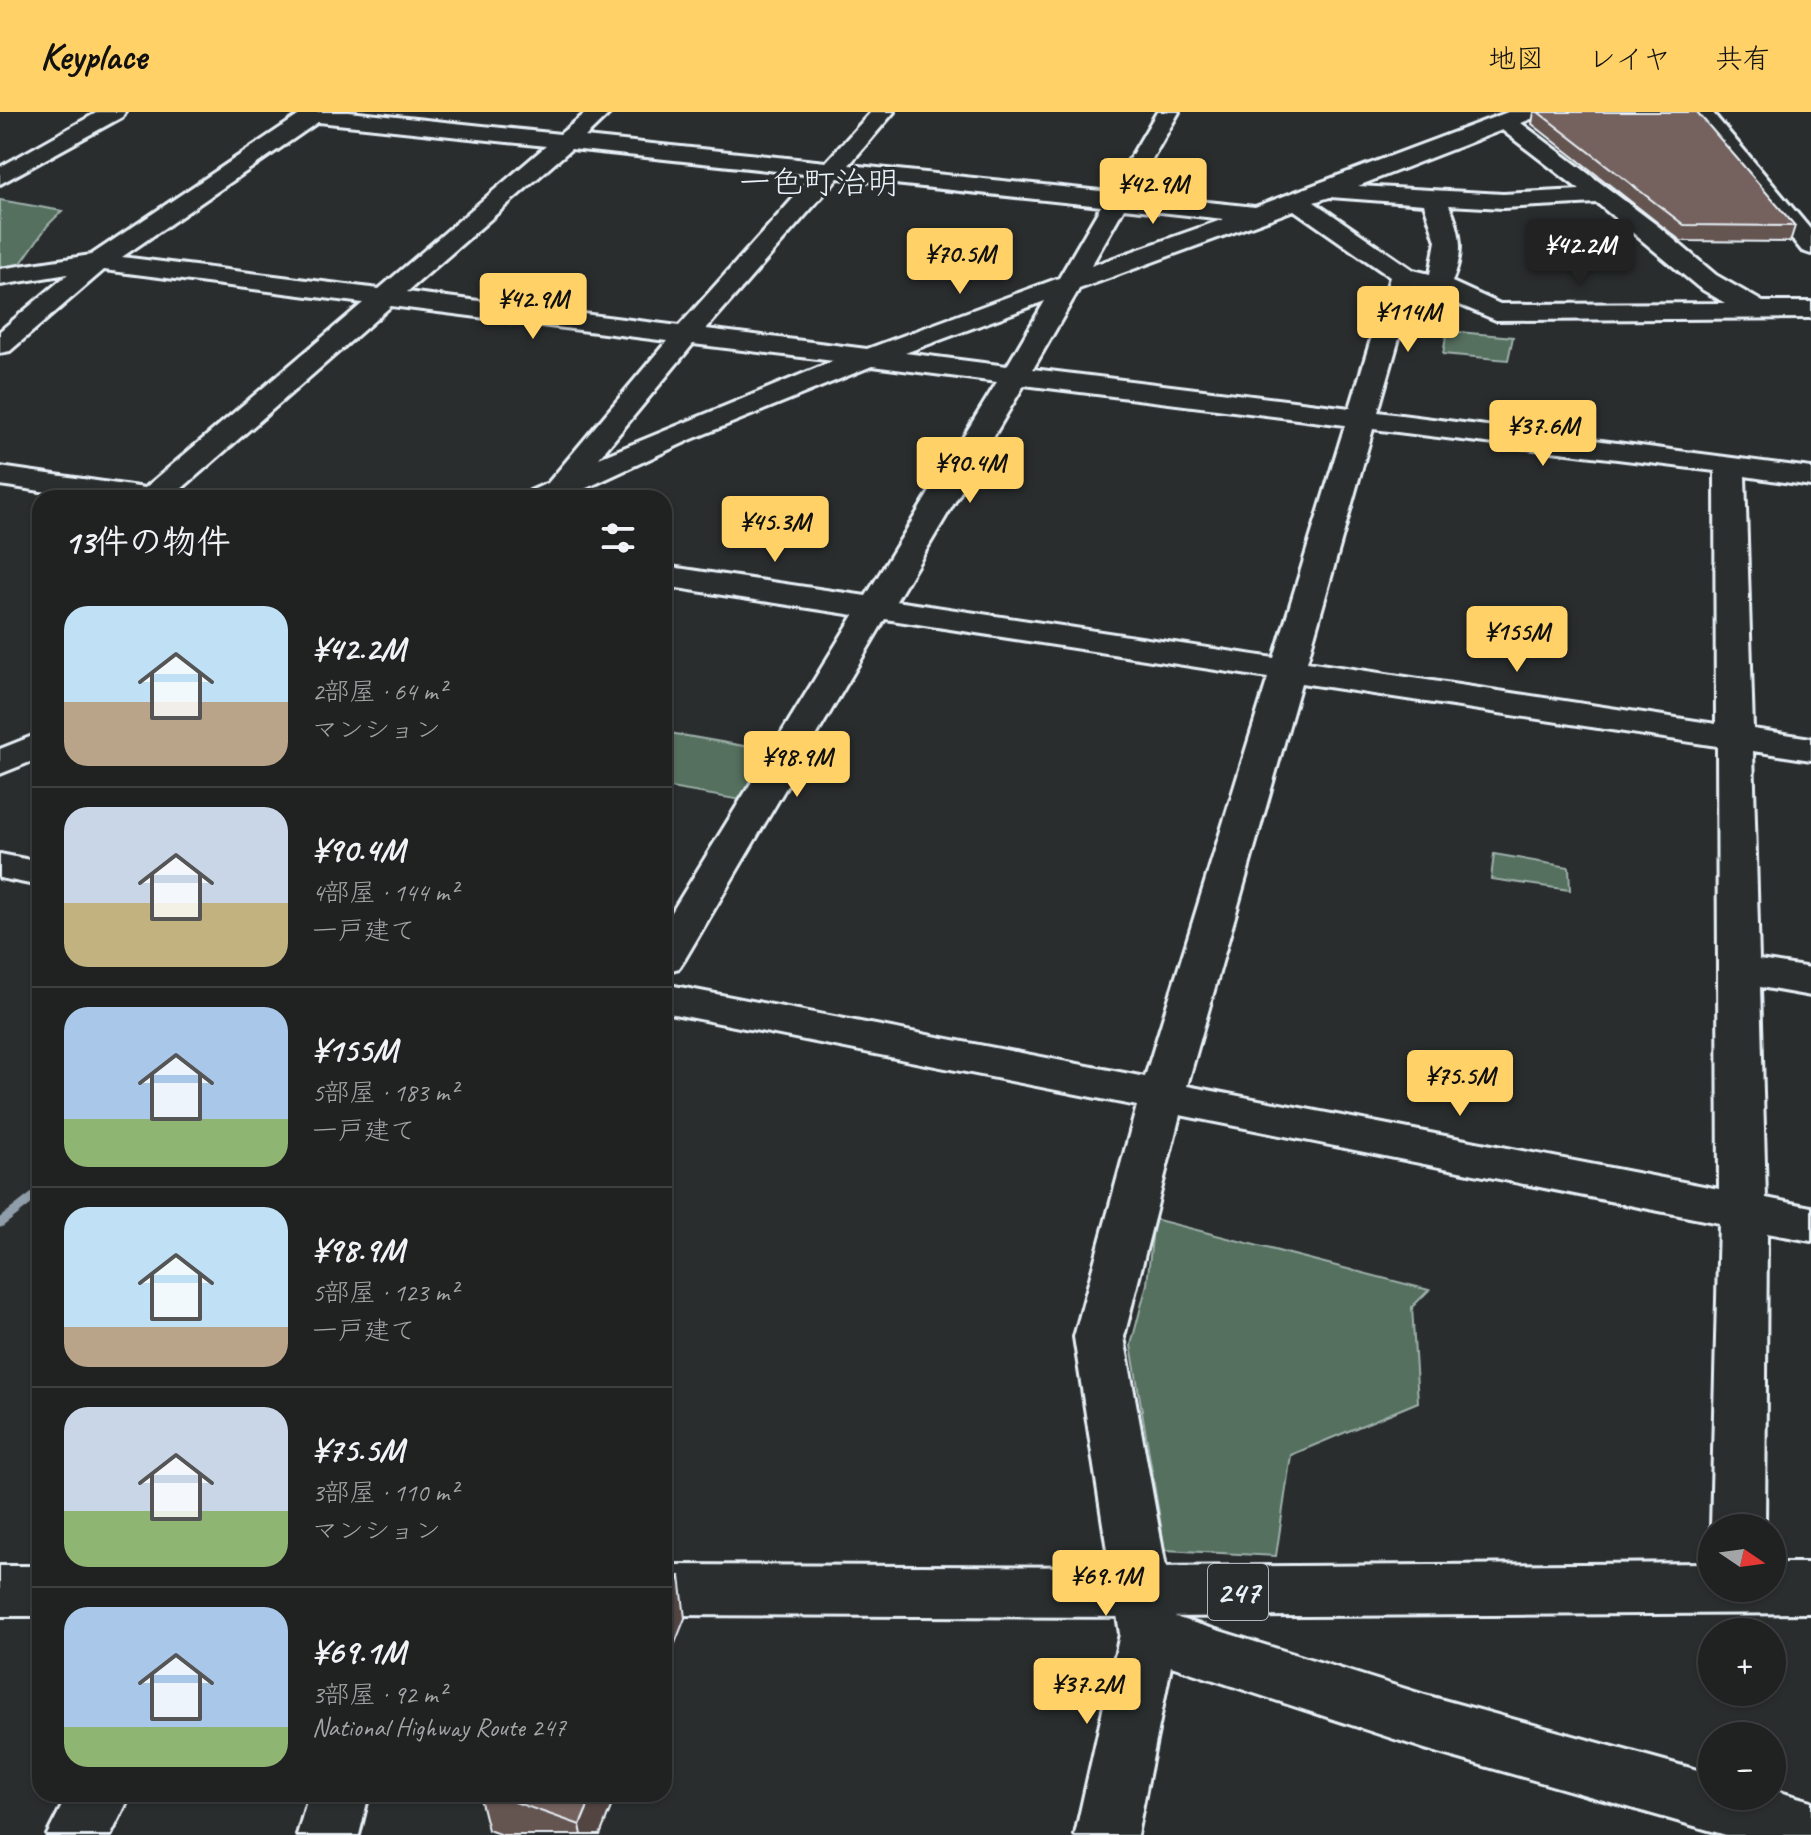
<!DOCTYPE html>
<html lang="ja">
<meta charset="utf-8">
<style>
body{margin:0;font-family:Caveat,"Klee One",sans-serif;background:#2d2f2f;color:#f1f3f6;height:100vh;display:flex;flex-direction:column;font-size:30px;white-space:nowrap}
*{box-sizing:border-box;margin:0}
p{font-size:26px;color:#a2a4a5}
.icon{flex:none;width:44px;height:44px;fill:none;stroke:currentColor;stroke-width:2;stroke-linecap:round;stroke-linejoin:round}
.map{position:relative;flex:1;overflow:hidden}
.panel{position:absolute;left:32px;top:378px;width:640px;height:1312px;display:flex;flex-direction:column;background:#202222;border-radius:24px;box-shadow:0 2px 6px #0004,0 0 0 2px #3d3f40}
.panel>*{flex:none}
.needle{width:52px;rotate:103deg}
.buttons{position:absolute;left:1698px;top:1402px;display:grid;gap:16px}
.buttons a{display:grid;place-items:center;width:88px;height:88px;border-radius:50%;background:#202222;box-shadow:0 2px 6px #0004,0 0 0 2px #3d3f40;font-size:40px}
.price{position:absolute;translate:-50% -68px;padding:0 18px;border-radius:8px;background:#ffd166;color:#111;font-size:26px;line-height:52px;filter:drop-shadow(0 2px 4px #0008)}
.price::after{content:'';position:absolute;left:50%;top:48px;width:24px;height:18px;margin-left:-12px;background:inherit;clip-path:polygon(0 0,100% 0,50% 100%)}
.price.selected{background:#222;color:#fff}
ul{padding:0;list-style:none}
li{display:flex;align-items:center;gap:24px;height:200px;padding:0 32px}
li+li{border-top:2px solid #3d3f40}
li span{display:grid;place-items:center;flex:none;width:224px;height:160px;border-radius:24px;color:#555}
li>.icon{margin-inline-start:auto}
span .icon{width:96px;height:96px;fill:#fffc;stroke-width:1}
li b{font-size:34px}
h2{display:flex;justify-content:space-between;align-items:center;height:96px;padding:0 32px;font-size:34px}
header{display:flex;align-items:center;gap:48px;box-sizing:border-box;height:112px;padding:0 40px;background:#ffd166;color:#111}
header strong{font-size:38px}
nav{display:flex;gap:44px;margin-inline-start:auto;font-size:28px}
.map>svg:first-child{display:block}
.green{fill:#546f5e;stroke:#9eb0ab;stroke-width:2}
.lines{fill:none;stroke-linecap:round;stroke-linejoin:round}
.stream{stroke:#8f9eaa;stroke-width:9}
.minor-casing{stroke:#e8f1f8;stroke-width:6}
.highway-casing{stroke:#e8f1f8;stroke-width:6}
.minor{fill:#2a2d2e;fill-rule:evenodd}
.highway{fill:#2a2d2e;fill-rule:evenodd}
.wall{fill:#655451;stroke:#e8f1f8;stroke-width:2}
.shaded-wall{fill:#524542;stroke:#e8f1f8;stroke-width:2}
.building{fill:#75625e;stroke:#e8f1f8;stroke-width:2}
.labels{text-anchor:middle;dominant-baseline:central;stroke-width:6;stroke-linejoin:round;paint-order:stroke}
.far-quarter-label{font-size:32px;fill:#e8f1f8;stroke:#2a2d2e}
.shield{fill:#2a2d2e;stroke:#afb6bb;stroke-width:2}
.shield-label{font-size:32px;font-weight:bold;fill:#e8f1f8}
</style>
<header>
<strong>Keyplace</strong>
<nav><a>地図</a><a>レイヤ</a><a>共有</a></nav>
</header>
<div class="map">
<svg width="1811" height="1723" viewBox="0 0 1811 1723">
<rect width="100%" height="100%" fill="#2a2d2e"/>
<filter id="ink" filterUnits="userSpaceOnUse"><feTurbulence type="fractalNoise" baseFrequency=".0125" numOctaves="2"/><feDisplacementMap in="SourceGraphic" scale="16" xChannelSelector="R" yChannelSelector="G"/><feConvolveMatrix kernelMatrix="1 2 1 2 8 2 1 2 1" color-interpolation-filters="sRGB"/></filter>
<g filter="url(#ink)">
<g class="green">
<path d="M0,88L62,99L48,113L19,154L0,159Z"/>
<path d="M1447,219L1513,225L1508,248L1443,242Z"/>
<path d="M664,620L778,640L747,689L664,675Z"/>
<path d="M1494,742L1569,755L1570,778L1491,767Z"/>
<path d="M1154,1107L1429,1178L1412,1195L1418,1290L1291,1343L1276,1444L1165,1438L1131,1233L1147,1172Z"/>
</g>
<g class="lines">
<path class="stream" d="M0,1111L40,1080"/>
<g class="minor-casing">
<g id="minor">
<path d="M98,0H125L122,5L0,72V55Z"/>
<path d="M304,0H349L560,22L587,0H611L585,25L826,50L871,0H894L849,53L1110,80L1157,0H1179L1132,82L1255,95L1508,0H1539L1536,5L1521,11L1658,114L1716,163L1763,190H1811V206L1496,208L1414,174L1378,300L1811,356V374L1745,364L1753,617L1811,626V648L1753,639L1759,848L1811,856V884L1760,875L1766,1086L1811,1095V1129L1767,1121L1765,1416H1712V1419L1711,1416L1719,1111L1180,1003L1124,1225L1175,1505L1425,1583L1712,1662V1684H1772V1678L1811,1689V1723H1726L1425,1637L1171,1554L1137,1723H1075L1120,1522L1074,1225L1137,994L664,900V872L1145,965L1268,566L885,507L685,847L679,856L664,860V813L854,503L664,474V454L866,484L997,270L872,254L692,327L565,386H525L530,379L548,371L667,229L391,194L171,386H88L0,373V355L145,376L363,191L104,158L10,239L0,241V219L68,162L0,173V157L91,143ZM318,10L546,34L379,177L122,145ZM1502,18L1580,78L1503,82L1358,74ZM571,37L814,63L679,214L407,180ZM838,66L1101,94L1059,166L867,237L706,217ZM1330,85L1424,92L1436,129L1430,162L1413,158L1314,90ZM1597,91L1698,175L1725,191L1500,192L1452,170C1464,141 1462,121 1449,93L1503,96ZM1124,96L1224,107L1091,154ZM1294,98L1390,165L1350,296L1033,257L1079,177ZM1045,189L1007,254L905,241ZM693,232L834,249L599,346ZM1024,273L1345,313L1274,546L896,489ZM1373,317L1715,359L1716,612L1307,550ZM1301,571L1717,634L1719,1077L1187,974Z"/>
<path d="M1689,0H1712L1811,118V142L1802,139Z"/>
<path d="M40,621V646L0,662V637Z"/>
<path d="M0,742L40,750V774L0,766Z"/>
<path d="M68,1682H131L111,1723H47Z"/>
<path d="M309,1682H369L359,1723H297Z"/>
</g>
</g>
<g class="highway-casing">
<g id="highway">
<path d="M1712,1451V1476H1772V1451H1811V1501L1144,1505L664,1503V1453L1144,1455Z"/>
<rect x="0" y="1454" width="40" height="50"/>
</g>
</g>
<use href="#minor" class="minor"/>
<use href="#highway" class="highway"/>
</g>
<g class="wall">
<path d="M1534,0H1697L1795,114L1790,130L1681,129L1532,12Z"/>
<path d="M479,1682H616L600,1723H502L488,1718Z"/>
</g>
<g class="shaded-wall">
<path d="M680,1464L685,1506L664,1559V1504Z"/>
<path d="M593,1682H616L600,1723H582L580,1713Z"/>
</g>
<g class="building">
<path d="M1538,0H1697L1795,114L1684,113Z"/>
<path d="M664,1464H680L664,1504Z"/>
<path d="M492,1682H593L580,1713Z"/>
</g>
</g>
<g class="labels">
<g class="far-quarter-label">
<text x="819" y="70">一色町治明</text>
</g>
<rect class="shield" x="1208" y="1452" width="60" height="56" rx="6"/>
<g class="shield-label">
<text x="1238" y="1480">247</text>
</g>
</g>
</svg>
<div class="buttons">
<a><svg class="needle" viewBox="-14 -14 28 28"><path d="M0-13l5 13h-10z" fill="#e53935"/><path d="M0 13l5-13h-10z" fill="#a2a4a5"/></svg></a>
<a>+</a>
<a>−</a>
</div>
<b class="price" style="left:1153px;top:114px">¥42.9M</b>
<b class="price selected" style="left:1580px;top:175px">¥42.2M</b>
<b class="price" style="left:960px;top:184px">¥70.5M</b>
<b class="price" style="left:533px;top:229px">¥42.9M</b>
<b class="price" style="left:1408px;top:242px">¥114M</b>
<b class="price" style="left:1543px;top:356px">¥37.6M</b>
<b class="price" style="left:970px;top:393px">¥90.4M</b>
<b class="price" style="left:775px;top:452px">¥45.3M</b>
<b class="price" style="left:1517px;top:562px">¥155M</b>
<b class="price" style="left:797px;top:687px">¥98.9M</b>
<b class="price" style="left:1460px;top:1006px">¥75.5M</b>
<b class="price" style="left:1106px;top:1506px">¥69.1M</b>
<b class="price" style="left:1087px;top:1614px">¥37.2M</b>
<section class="panel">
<h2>13件の物件<svg class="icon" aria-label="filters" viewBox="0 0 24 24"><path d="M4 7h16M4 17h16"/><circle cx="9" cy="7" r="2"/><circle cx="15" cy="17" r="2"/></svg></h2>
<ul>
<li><span style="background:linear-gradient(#bfe0f5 60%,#b9a48a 0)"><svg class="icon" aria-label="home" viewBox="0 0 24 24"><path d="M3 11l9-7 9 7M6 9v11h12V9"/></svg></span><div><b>¥42.2M</b><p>2部屋 · 64 m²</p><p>マンション</p></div></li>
<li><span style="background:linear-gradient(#c9d6e8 60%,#c2b280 0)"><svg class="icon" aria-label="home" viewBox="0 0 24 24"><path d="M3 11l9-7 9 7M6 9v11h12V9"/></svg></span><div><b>¥90.4M</b><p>4部屋 · 144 m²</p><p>一戸建て</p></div></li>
<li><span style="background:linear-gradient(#a9c7e8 70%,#8fb573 0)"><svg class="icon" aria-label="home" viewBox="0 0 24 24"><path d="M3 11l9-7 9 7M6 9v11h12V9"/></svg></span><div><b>¥155M</b><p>5部屋 · 183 m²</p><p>一戸建て</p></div></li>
<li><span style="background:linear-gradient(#bfe0f5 75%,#b9a48a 0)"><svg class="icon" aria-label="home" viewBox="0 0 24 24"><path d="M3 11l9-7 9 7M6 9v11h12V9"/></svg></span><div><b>¥98.9M</b><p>5部屋 · 123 m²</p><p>一戸建て</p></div></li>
<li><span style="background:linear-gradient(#c9d6e8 65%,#8fb573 0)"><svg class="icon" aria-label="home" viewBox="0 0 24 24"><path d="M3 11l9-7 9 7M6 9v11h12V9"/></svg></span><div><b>¥75.5M</b><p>3部屋 · 110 m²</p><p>マンション</p></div></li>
<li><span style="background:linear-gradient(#a9c7e8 75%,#8fb573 0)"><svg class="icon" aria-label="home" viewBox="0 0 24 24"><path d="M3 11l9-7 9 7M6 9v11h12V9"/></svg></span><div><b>¥69.1M</b><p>3部屋 · 92 m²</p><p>National Highway Route 247</p></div></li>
</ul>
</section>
</div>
